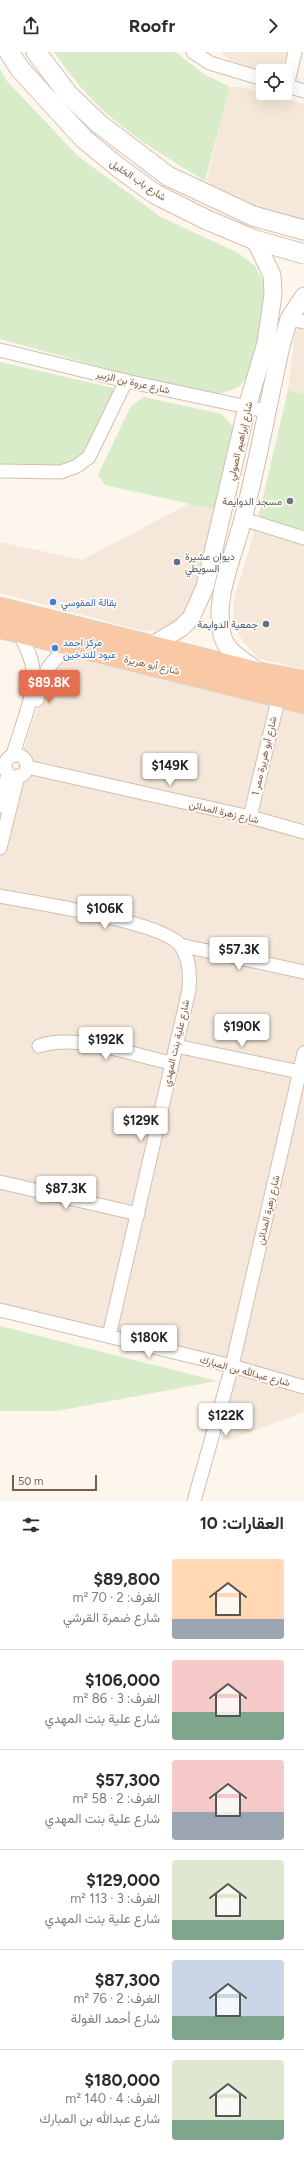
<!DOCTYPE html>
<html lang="ar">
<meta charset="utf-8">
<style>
body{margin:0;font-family:Figtree,Vazirmatn,sans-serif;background:#f2f2f3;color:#2b2b33;direction:rtl;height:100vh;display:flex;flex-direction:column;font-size:15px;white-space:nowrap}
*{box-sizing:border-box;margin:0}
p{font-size:13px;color:#7c7c81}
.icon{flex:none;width:22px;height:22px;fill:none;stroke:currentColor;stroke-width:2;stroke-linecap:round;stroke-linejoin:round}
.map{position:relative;height:1449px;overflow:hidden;direction:ltr}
.panel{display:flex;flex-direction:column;background:#fff;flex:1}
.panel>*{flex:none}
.fabs{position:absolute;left:256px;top:12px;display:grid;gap:8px}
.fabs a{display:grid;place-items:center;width:36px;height:36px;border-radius:4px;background:#fff;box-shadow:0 4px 16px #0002;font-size:20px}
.scale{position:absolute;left:12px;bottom:10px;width:85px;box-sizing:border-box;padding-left:4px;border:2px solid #7a5c4d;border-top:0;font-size:11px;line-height:14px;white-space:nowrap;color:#7a5c4d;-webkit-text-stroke:3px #fffaf3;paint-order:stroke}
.price{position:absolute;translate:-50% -34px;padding:0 9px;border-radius:4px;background:#fff;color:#222;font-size:13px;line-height:26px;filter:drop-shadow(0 1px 2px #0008)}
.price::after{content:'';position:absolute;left:50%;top:24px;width:12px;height:9px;margin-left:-6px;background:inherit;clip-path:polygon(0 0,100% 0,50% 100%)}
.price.selected{background:#e76f51;color:#fff}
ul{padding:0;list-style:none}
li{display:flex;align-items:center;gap:12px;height:100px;padding:0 20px}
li+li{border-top:1px solid #e1e1e2}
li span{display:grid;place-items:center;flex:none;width:112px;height:80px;border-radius:4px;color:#555}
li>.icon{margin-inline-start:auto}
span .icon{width:48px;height:48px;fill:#fffc;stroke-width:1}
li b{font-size:17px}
h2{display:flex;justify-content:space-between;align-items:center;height:48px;padding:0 20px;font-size:17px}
header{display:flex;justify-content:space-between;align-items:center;height:52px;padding:0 20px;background:#fff;font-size:18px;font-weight:700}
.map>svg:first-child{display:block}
.residential{fill:#f5e8da}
.green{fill:#d8ecc9}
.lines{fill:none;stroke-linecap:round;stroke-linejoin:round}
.minor-casing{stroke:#d1beb0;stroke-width:15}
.tertiary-casing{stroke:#d1beb0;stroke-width:19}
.secondary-casing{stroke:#d6c0b0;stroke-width:21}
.trunk-casing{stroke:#dad1cd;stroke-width:24}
.minor{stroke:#fff;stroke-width:13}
.tertiary{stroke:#fff;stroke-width:17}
.secondary{stroke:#fff;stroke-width:19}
.trunk{stroke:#f9c8a4;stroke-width:22}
.worship-dot{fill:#6b7280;stroke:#fffaf3;stroke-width:1.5}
.service-dot{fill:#5c6f8a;stroke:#fffaf3;stroke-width:1.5}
.shop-dot{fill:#3f7fe0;stroke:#fffaf3;stroke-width:1.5}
.labels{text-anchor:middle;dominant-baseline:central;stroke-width:3.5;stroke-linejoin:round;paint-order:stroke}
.street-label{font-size:10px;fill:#7a5c4d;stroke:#fffaf3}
.worship-label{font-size:10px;fill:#5b616d;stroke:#fffaf3;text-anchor:end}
.service-label{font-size:10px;fill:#4e5e75;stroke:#fffaf3;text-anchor:start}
.shop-label{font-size:10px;fill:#366cbe;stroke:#fffaf3;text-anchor:start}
</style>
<header><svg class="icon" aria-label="forward" viewBox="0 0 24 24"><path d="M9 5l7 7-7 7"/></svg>Roofr<svg class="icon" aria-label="share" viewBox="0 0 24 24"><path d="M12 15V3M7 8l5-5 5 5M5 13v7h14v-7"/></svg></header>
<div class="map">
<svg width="304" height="1449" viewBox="0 0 304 1449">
<rect width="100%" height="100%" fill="#fdf6ec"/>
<g class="residential">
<path d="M220,0H293L280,15L256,20L230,8Z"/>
<path d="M230,35H240L304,52V172L244,154L205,135Z"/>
<path d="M304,262V342L288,338L295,281Z"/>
<path d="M230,430L190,557L165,578L143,579L0,541V490L82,508Z"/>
<path d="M258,467L304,478V617L260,607L243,590L237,578L234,566L233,551Z"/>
<path d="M56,599L304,660V1360L223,1390L226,1318L0,1264V745H8Z"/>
</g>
<g class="green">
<path d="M54,0H176L202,21L230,35L205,129C174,110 142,91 113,67C90,48 71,24 54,0Z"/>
<path d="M0,17L6,28L79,105L161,165L238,201L255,214L266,234L263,268L250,320L239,335L219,342L122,321L0,287Z"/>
<path d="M0,310L114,336C108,352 89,399 76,409C63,419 17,414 0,414Z"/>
<path d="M288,338L304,342V478L258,467Z"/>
<path d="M144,345L222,362L232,374L234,387L218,458L105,433L98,423L131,354Z"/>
<path d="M0,1274L217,1329L57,1359H0Z"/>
</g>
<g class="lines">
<g class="minor-casing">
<g id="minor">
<path d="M193,0L210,11L263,27"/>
<path d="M285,33L304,39"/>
<path d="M287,34L295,0"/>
<path d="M289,267L304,270"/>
<path d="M0,298L126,329L266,359"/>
<path d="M0,419L61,420L77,414L89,405L126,329"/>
<path d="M243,467L304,486"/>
<path d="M37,648C45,620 46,611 72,594"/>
<path d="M13,703C20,677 35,646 33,618C32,605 25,593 19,581"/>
<circle cx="16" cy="714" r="11"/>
<path d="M27,715L250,765L304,780"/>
<path d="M1,754L8,721"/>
<path d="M250,765L279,644"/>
<path d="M0,796L18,724"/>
<path d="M0,844C34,851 163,869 181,894C190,908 190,923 189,938L109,1284"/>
<path d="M180,893L304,920"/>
<path d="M39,994C75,981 134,1003 171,1011"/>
<path d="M176,994L304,1021"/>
<path d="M0,1130L138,1162"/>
<path d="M0,1258L232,1314L304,1335"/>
<path d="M194,1449L232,1314L304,1001"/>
</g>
</g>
<g class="tertiary-casing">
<g id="tertiary">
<path d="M151,594L181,576L191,566L205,535L247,355L266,291L273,242L272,223L255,188"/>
<path d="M258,619C246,610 228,601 223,586C212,547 234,504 243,467C258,410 268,352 281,294L289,267L304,244"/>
</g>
</g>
<g class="secondary-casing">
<g id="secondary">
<path d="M9,0L20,17L84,87L119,116L155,142L207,168L255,188L304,202"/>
<path d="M36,0L68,42L98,71L168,124L253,164L304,178"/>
</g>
</g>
<g class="trunk-casing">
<g id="trunk">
<path d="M0,557L261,622L304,630"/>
<path d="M0,575L304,650"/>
</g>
</g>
<use href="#minor" class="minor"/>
<use href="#tertiary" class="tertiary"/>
<use href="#secondary" class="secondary"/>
<use href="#trunk" class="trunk"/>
</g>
<circle class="worship-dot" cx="290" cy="449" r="4"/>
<g class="service-dot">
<circle cx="177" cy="510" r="4"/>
<circle cx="266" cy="572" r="4"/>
</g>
<g class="shop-dot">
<circle cx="53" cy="550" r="4"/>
<circle cx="55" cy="596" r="4"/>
</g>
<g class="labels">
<g class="street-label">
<text transform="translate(138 128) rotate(34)">شارع باب الخليل</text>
<text transform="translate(133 330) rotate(13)">شارع عروة بن الزبير</text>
<text transform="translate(240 389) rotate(-77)">شارع إبراهيم الصولي</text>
<text transform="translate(152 613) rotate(13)">شارع أبو هريرة</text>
<text transform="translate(264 704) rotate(-77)">شارع أبو هريرة ممر 1</text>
<text transform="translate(224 760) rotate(13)">شارع زهرة المدائن</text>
<text transform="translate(176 991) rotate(-77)">شارع علية بنت المهدي</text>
<text transform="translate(268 1158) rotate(-77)">شارع زهرة المدائن</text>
<text transform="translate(245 1319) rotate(15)">شارع عبدالله بن المبارك</text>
</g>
<g class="worship-label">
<text x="282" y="449">مسجد الدوايمة</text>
</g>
<g class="service-label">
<text x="185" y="504">ديوان عشيرة<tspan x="185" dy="12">السويطي</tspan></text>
<text x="258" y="572" text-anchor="end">جمعية الدوايمة</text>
</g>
<g class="shop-label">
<text x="61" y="550">بقالة المقوسي</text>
<text x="63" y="590">مركز احمد<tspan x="63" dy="12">عبود للتدخين</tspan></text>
</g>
</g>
</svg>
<div class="fabs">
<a><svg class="icon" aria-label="locate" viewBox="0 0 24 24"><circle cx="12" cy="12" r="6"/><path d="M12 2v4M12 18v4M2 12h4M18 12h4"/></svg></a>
</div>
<div class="scale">50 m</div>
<b class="price selected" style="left:49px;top:652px">$89.8K</b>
<b class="price" style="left:170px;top:735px">$149K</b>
<b class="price" style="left:105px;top:878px">$106K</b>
<b class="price" style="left:239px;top:919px">$57.3K</b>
<b class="price" style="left:242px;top:996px">$190K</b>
<b class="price" style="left:106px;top:1009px">$192K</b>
<b class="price" style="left:141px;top:1090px">$129K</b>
<b class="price" style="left:66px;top:1158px">$87.3K</b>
<b class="price" style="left:149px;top:1307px">$180K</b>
<b class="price" style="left:226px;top:1385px">$122K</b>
</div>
<section class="panel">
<h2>العقارات: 10<svg class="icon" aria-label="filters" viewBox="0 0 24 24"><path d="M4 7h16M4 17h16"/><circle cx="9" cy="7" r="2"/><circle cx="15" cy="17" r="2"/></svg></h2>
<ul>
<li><span style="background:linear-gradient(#ffd9b3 75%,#9aa5b1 0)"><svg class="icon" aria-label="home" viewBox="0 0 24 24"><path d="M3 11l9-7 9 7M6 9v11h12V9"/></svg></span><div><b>$89,800</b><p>الغرف: 2 · 70 m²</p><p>شارع ضمرة القرشي</p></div></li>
<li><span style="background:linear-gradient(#f6c9c9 65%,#7fa58c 0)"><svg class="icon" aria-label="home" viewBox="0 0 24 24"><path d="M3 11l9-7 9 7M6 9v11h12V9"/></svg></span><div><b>$106,000</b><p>الغرف: 3 · 86 m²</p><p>شارع علية بنت المهدي</p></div></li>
<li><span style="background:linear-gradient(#f6c9c9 65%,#9aa5b1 0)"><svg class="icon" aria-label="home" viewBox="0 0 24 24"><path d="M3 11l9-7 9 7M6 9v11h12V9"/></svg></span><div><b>$57,300</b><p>الغرف: 2 · 58 m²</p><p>شارع علية بنت المهدي</p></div></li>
<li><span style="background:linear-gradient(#dfe7d0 75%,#7fa58c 0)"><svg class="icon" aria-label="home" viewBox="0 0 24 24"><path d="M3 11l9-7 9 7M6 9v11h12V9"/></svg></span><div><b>$129,000</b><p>الغرف: 3 · 113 m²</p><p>شارع علية بنت المهدي</p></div></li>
<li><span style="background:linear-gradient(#c9d6e8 70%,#7fa58c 0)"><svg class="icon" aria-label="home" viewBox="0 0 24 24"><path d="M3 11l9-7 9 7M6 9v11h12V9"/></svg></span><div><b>$87,300</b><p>الغرف: 2 · 76 m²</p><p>شارع أحمد الغولة</p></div></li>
<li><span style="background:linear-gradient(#dfe7d0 75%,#7fa58c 0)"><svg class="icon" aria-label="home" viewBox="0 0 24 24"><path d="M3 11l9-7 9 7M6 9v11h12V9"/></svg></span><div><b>$180,000</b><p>الغرف: 4 · 140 m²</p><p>شارع عبدالله بن المبارك</p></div></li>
</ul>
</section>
